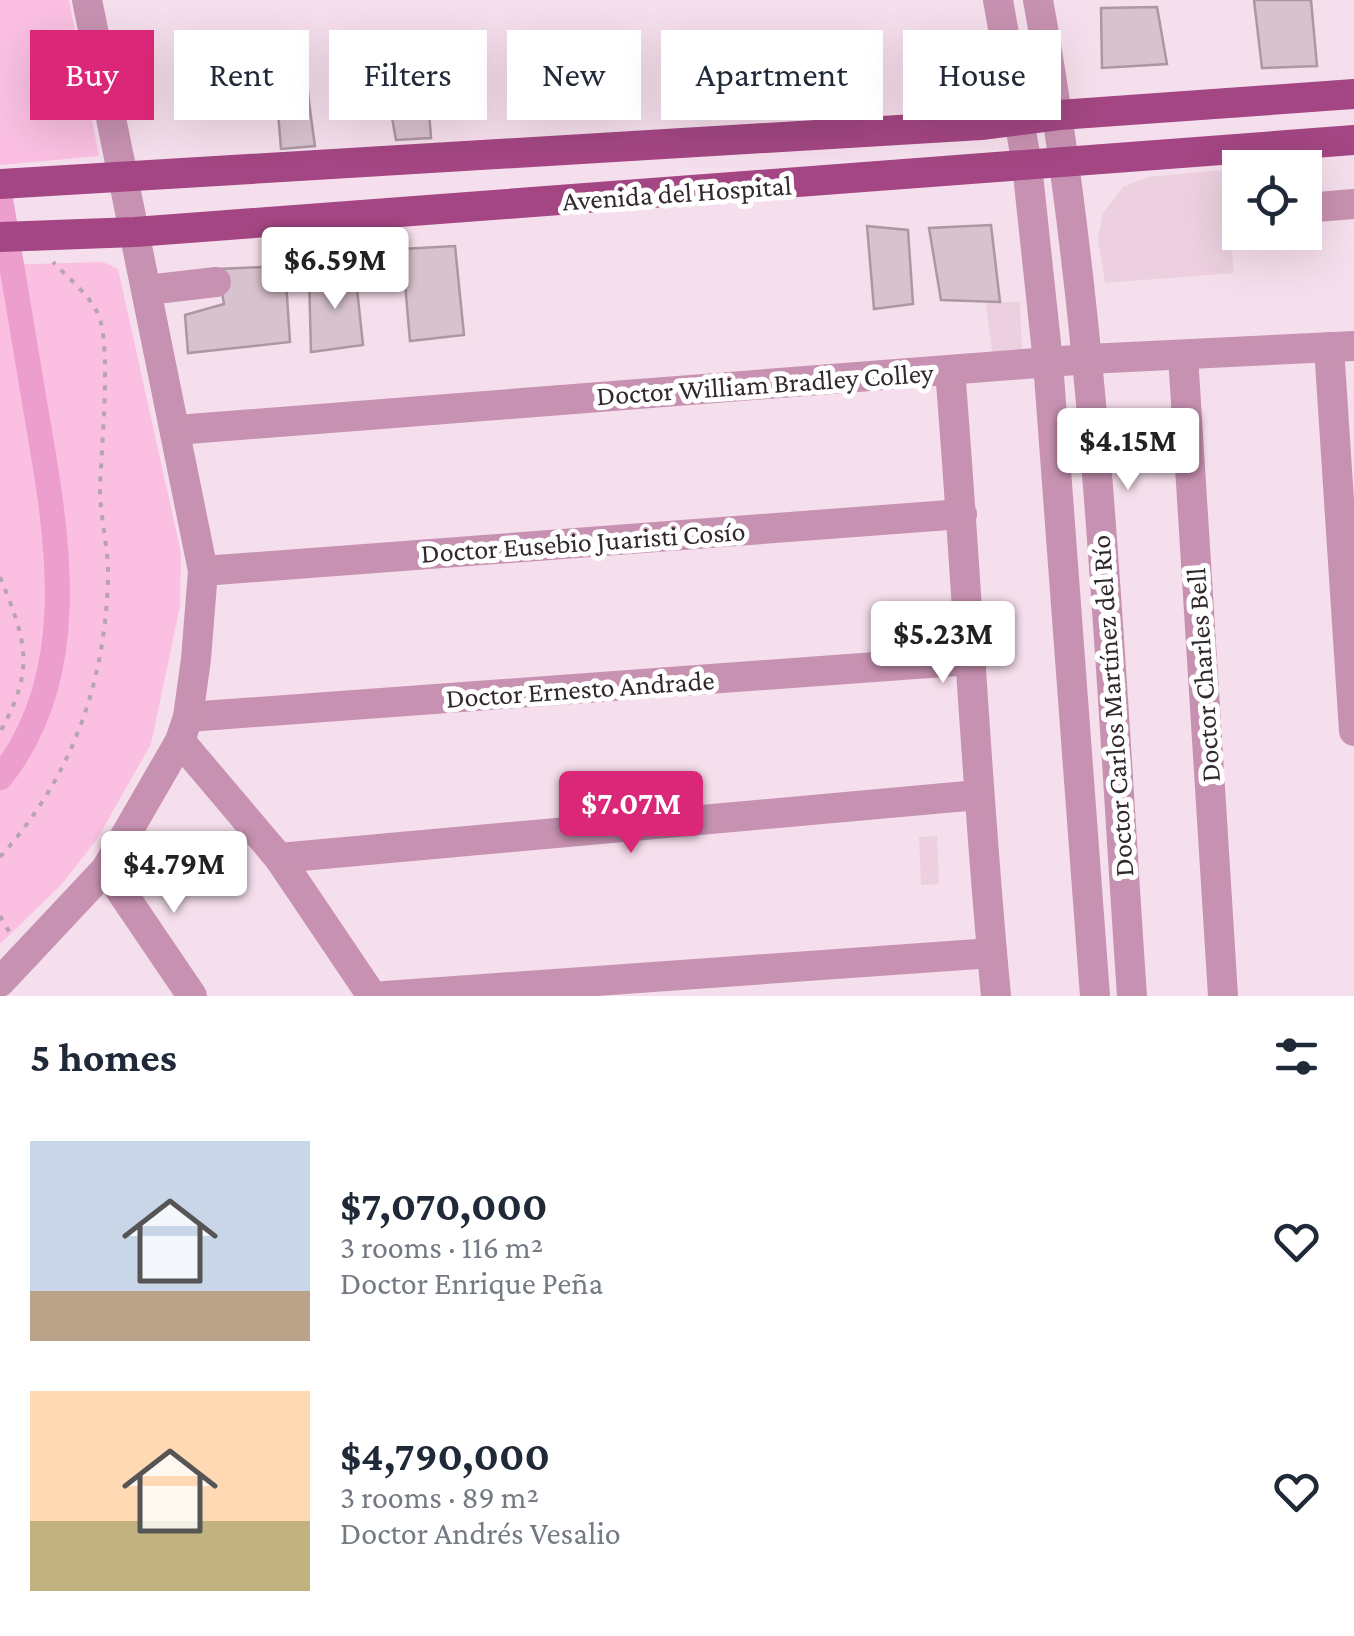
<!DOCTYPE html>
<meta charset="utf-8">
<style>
body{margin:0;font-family:"Crimson Pro",serif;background:#f6f6f7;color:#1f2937;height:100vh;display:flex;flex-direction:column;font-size:38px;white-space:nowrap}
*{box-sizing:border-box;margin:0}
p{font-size:32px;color:#747a83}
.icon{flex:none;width:55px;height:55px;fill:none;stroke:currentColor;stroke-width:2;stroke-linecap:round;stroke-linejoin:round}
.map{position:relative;height:996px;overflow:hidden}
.side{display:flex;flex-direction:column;background:#fff;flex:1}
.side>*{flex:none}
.top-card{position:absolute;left:30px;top:30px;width:1295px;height:90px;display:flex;gap:20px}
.controls{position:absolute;left:1222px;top:150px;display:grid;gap:20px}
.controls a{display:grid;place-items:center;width:100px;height:100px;border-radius:0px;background:#fff;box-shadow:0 10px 40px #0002;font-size:50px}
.price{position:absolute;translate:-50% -85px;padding:0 22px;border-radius:10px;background:#fff;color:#222;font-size:32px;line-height:65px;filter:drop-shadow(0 2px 5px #0008)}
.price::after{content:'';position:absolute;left:50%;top:60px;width:30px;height:22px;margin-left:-15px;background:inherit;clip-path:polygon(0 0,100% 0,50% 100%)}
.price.on{background:#db2777;color:#fff}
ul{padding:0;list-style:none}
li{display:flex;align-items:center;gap:30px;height:250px;padding:0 30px}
li span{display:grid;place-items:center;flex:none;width:280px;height:200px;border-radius:0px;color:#555}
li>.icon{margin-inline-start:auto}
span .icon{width:120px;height:120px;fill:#fffc;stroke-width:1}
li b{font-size:42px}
h2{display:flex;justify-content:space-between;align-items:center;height:120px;padding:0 30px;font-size:42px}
.tag{padding:0 35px;border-radius:0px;background:#fff;box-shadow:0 10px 40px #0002;font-size:35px;line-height:90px}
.tag.on{background:#db2777;color:#fff}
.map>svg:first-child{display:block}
.built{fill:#ecd0df}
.green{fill:#fabfe1}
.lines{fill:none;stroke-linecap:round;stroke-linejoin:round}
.canal{stroke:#ec9ecd;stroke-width:25}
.building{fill:#d8c2ce;stroke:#ac97a3;stroke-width:2.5}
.path{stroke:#b6a4ae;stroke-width:4;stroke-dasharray:5 8;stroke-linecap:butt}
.minor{stroke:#c792b1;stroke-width:30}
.major{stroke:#a34683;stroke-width:30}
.labels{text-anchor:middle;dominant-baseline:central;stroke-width:10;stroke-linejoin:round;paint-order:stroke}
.street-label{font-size:28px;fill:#32292e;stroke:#fff}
</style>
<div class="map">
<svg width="1354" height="996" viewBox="0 0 1354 996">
<rect width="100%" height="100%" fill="#f6dfec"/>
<g class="built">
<path d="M1223,170L1234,273L1105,283L1098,239L1103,213L1123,187L1148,177Z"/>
<path d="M1020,302L1022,356L993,359L986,303Z"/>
<path d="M937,836L939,884L921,885L919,837Z"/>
</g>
<g class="green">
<path d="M0,0H69L99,156L0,165Z"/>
<path d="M103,262L118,269L181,553L180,606L151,744L97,839L62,884L0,944V265Z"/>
</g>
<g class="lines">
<path class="canal" d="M0,196C11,262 22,328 33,393C54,519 88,669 0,778"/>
</g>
<g class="building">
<path d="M1254,0H1311L1317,66L1262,68Z"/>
<path d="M1157,7L1167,64L1102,68L1101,8Z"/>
<path d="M385,33L389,69L357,71L354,39Z"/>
<path d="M306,73L310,110L278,112L275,76Z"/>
<path d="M428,99L431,138L396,140L389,101Z"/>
<path d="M310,110L315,146L281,149L278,112Z"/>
<path d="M991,225L1000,302L941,300L929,228Z"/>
<path d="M867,226L908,230L913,304L874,309Z"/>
<path d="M455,246L464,335L410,341L402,249Z"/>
<path d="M285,266L290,342L188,353L185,315L224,304L218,269Z"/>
<path d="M355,270L363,345L311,352L309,276Z"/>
</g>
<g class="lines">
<g class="path">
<path d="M0,577C26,641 36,668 0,732"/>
<path d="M0,857C71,778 105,685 108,579C109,549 100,519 100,488C101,450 112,344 98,314C89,294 68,278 53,262"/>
<path d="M0,916L10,933"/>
</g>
<g class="minor">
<path d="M998,0L1027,165L1048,362L1095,996"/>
<path d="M1038,0C1098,328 1109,663 1132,996"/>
<path d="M1305,208L1354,204"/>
<path d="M147,290L216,282"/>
<path d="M1329,347L1354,731"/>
<path d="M1183,355L1223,996"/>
<path d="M950,370C967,579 976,788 996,996"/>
<path d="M176,430L1088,359L1354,346"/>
<path d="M203,571L962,514"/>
<path d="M188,717L971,660"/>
<path d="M180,741L279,858L372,996"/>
<path d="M279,858L978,795"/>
<path d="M106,869L192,996"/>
<path d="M0,982L106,869L180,741L188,717L196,659L203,571L87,0"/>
<path d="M385,996L992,953"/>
</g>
<g class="major">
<path d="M0,184L981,125L1059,115L1354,94"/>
<path d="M0,237L135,232L1354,140"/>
</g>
</g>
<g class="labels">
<g class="street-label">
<text transform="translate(677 193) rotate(-4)">Avenida del Hospital</text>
<text transform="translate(765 384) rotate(-4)">Doctor William Bradley Colley</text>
<text transform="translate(583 542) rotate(-4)">Doctor Eusebio Juaristi Cosío</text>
<text transform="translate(1203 675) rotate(-94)">Doctor Charles Bell</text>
<text transform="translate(580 689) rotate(-4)">Doctor Ernesto Andrade</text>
<text transform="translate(1112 706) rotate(-94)">Doctor Carlos Martínez del Río</text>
</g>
</g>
</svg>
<div class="controls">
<a><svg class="icon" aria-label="locate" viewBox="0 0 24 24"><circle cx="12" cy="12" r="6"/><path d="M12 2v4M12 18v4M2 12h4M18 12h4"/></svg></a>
</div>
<b class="price" style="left:335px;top:312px">$6.59M</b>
<b class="price" style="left:1128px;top:493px">$4.15M</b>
<b class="price" style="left:943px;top:686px">$5.23M</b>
<b class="price on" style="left:631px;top:856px">$7.07M</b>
<b class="price" style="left:174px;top:916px">$4.79M</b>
<div class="top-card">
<a class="tag on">Buy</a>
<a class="tag">Rent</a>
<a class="tag">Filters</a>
<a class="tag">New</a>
<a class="tag">Apartment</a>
<a class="tag">House</a>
</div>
</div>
<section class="side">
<h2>5 homes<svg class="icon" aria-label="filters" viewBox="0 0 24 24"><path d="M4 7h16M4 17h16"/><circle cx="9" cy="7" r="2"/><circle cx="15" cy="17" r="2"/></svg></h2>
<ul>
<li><span style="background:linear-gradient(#c9d6e8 75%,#b9a48a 0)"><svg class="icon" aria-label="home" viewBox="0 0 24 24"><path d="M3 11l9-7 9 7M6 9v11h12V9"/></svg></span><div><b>$7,070,000</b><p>3 rooms · 116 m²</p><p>Doctor Enrique Peña</p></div><svg class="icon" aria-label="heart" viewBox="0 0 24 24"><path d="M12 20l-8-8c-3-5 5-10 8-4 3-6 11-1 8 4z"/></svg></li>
<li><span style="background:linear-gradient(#ffd9b3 65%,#c2b280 0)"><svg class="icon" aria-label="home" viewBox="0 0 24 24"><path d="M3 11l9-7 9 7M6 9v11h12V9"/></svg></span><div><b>$4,790,000</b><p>3 rooms · 89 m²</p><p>Doctor Andrés Vesalio</p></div><svg class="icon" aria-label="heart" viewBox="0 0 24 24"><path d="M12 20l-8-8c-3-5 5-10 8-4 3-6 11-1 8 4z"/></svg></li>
</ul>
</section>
